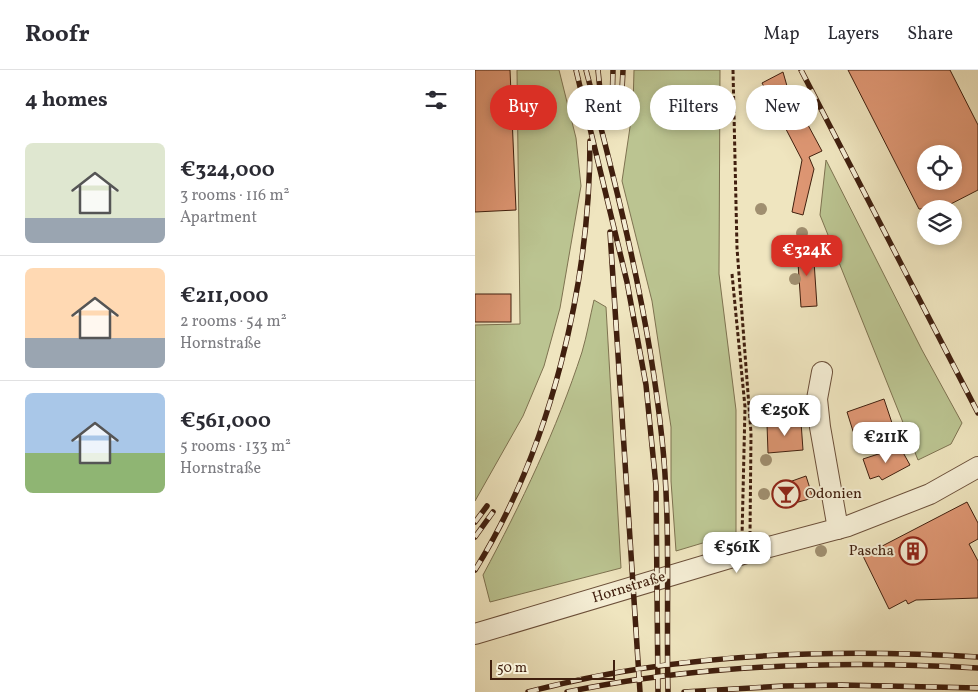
<!DOCTYPE html>
<meta charset="utf-8">
<style>
body{margin:0;font-family:Vollkorn,serif;background:#f7f7f7;color:#2b2b33;height:100vh;display:flex;flex-direction:column;font-size:19px;white-space:nowrap}
*{box-sizing:border-box;margin:0}
p{font-size:16px;color:#7c7c81}
.icon{flex:none;width:28px;height:28px;fill:none;stroke:currentColor;stroke-width:2;stroke-linecap:round;stroke-linejoin:round}
.map{position:relative;flex:1;overflow:hidden}
.side{display:flex;flex-direction:column;background:#fff;width:475px}
.side>*{flex:none}
.guide{position:absolute;left:15px;top:15px;width:412px;height:45px;display:flex;gap:10px}
.controls{position:absolute;left:442px;top:75px;display:grid;gap:10px}
.controls a{display:grid;place-items:center;width:45px;height:45px;border-radius:50%;background:#fff;box-shadow:0 2px 8px #0003;font-size:25px}
.scale{position:absolute;left:15px;bottom:12px;width:125px;box-sizing:border-box;padding-left:5px;border:2px solid #401f0e;border-top:0;font-size:14px;line-height:18px;white-space:nowrap;color:#401f0e;-webkit-text-stroke:4px #f5eed5;paint-order:stroke}
.price{position:absolute;translate:-50% -42px;padding:0 11px;border-radius:10px;background:#fff;color:#222;font-size:16px;line-height:32px;filter:drop-shadow(0 1px 2px #0008)}
.price::after{content:'';position:absolute;left:50%;top:30px;width:15px;height:11px;margin-left:-8px;background:inherit;clip-path:polygon(0 0,100% 0,50% 100%)}
.price.active{background:#d93025;color:#fff}
ul{padding:0;list-style:none}
li{display:flex;align-items:center;gap:15px;height:125px;padding:0 25px}
li+li{border-top:1px solid #e1e1e2}
li span{display:grid;place-items:center;flex:none;width:140px;height:100px;border-radius:8px;color:#555}
li>.icon{margin-inline-start:auto}
span .icon{width:60px;height:60px;fill:#fffc;stroke-width:1}
li b{font-size:21px}
h2{display:flex;justify-content:space-between;align-items:center;height:60px;padding:0 25px;font-size:21px}
.pill{padding:0 18px;border-radius:22px;background:#fff;box-shadow:0 2px 8px #0003;font-size:18px;line-height:45px}
.pill.active{background:#d93025;color:#fff}
header{display:flex;align-items:center;gap:30px;box-sizing:border-box;height:70px;padding:0 25px;background:#fff;border-bottom:1px solid #e1e1e2}
header strong{font-size:24px}
nav{display:flex;gap:28px;margin-inline-start:auto;font-size:18px}
main{display:flex;flex:1;min-height:0}
.map>svg:first-child{display:block}
.green{fill:#bbc491;stroke:#7e7250}
.building{fill:#df9774;stroke:#401f0e;fill-rule:evenodd}
.lines{fill:none;stroke-linecap:round;stroke-linejoin:round}
.minor-casing{stroke:#6c503a;stroke-width:22}
.path{stroke:#401f0e;stroke-width:3;stroke-dasharray:4 2.5;stroke-linecap:butt}
.minor{stroke:#f5eed5;stroke-width:20}
.rail-casing{stroke:#401f0e;stroke-width:5.5}
.rail{stroke:#f5eed5;stroke-width:4;stroke-dasharray:11;stroke-linecap:butt}
.tree{fill:#a08f70}
.labels{text-anchor:middle;dominant-baseline:central;stroke-width:4;stroke-linejoin:round;paint-order:stroke}
.poi-label{font-size:15px;fill:#401f0e;stroke:#f5eed5;text-anchor:start}
.street-label{font-size:15px;fill:#401f0e;stroke:#f5eed5}
</style>
<header>
<strong>Roofr</strong>
<nav><a>Map</a><a>Layers</a><a>Share</a></nav>
</header>
<main>
<section class="side">
<h2>4 homes<svg class="icon" aria-label="filters" viewBox="0 0 24 24"><path d="M4 7h16M4 17h16"/><circle cx="9" cy="7" r="2"/><circle cx="15" cy="17" r="2"/></svg></h2>
<ul>
<li><span style="background:linear-gradient(#dfe7d0 75%,#9aa5b1 0)"><svg class="icon" aria-label="home" viewBox="0 0 24 24"><path d="M3 11l9-7 9 7M6 9v11h12V9"/></svg></span><div><b>€324,000</b><p>3 rooms · 116 m²</p><p>Apartment</p></div></li>
<li><span style="background:linear-gradient(#ffd9b3 70%,#9aa5b1 0)"><svg class="icon" aria-label="home" viewBox="0 0 24 24"><path d="M3 11l9-7 9 7M6 9v11h12V9"/></svg></span><div><b>€211,000</b><p>2 rooms · 54 m²</p><p>Hornstraße</p></div></li>
<li><span style="background:linear-gradient(#a9c7e8 60%,#8fb573 0)"><svg class="icon" aria-label="home" viewBox="0 0 24 24"><path d="M3 11l9-7 9 7M6 9v11h12V9"/></svg></span><div><b>€561,000</b><p>5 rooms · 133 m²</p><p>Hornstraße</p></div></li>
</ul>
</section>
<div class="map">
<svg width="503" height="622" viewBox="0 0 503 622">
<rect width="100%" height="100%" fill="#efe5bf"/>
<filter id="stains"><feTurbulence type="fractalNoise" baseFrequency=".004" numOctaves="4"/><feColorMatrix values="0 0 0 0 .2 0 0 0 0 .09 0 0 0 0 .02 0 0 0 .5 -.17"/></filter>
<radialGradient id="worn" r=".72"><stop offset=".6" stop-color="#630" stop-opacity="0"/><stop offset="1" stop-color="#630" stop-opacity=".3"/></radialGradient>
<g class="green">
<path d="M42,0H84L101,68L106,116L85,238L69,296L48,346L0,431V255L45,254Z"/>
<path d="M159,0H245L244,204L261,340V463L201,481L196,411V357L177,231L147,111L158,37Z"/>
<path d="M351,90L447,280L487,353L476,374L443,390L345,145Z"/>
<path d="M119,230L131,237L146,498L15,532L8,505C46,434 82,359 107,282C112,265 115,247 119,230Z"/>
</g>
<g class="building">
<path d="M0,0H35L41,140L0,142Z"/>
<path d="M373,0H475L503,55V120L466,139H444ZM451,84H479V111H451Z"/>
<path d="M308,2L312,16L347,81L334,87L339,99L328,145L317,142L327,90L287,13Z"/>
<path d="M338,176L342,236L326,237L322,178Z"/>
<rect x="0" y="224" width="36" height="28"/>
<path d="M409,329L424,374L383,377L372,342Z"/>
<path d="M326,352L328,380L293,383L292,354Z"/>
<path d="M425,377L435,395L407,410L404,406L395,409L388,389Z"/>
<path d="M331,406L338,428L316,434L311,416L317,414V411Z"/>
<path d="M492,432L503,453V469L494,474L503,491V528L441,530L433,534L431,530L414,539L388,486Z"/>
</g>
<g class="lines">
<g class="minor-casing">
<g id="minor">
<path d="M347,302L342,329L345,357L363,459"/>
<path d="M0,564L275,482L373,456L455,424L503,397"/>
</g>
</g>
<g class="path">
<path d="M258,0L262,178L276,363L275,464"/>
<path d="M257,204L270,337L267,467"/>
</g>
<use href="#minor" class="minor"/>
<g class="rail-casing">
<g id="rail">
<path d="M101,0L152,212L171,315L181,416L183,622"/>
<path d="M111,0C143,122 174,244 187,369C196,453 191,538 193,622"/>
<path d="M123,0L127,40"/>
<path d="M326,0L503,343"/>
<path d="M137,37L138,0"/>
<path d="M146,38L148,0"/>
<path d="M135,162L165,622"/>
<path d="M0,452L12,436"/>
<path d="M0,467L18,442"/>
<path d="M0,500C76,378 115,214 115,71"/>
<path d="M53,622C198,583 354,578 503,587"/>
<path d="M92,622C227,594 366,590 503,598"/>
<path d="M209,622L308,616L367,615L503,618"/>
</g>
</g>
<use href="#rail" class="rail"/>
</g>
<g class="tree">
<circle cx="286" cy="139" r="6"/>
<circle cx="327" cy="163" r="6"/>
<circle cx="320" cy="209" r="6"/>
<circle cx="309" cy="345" r="6"/>
<circle cx="291" cy="390" r="6"/>
<circle cx="289" cy="424" r="6"/>
<circle cx="346" cy="481" r="6"/>
</g>
<defs>
<g id="bar-ring" transform="scale(1.4375)"><circle r="9.5" fill="#f5eed5" stroke="#8f2418" stroke-width="1.5"/><path d="M-6-5H6L.8 .8V4.5H3.5V6h-7V4.5H-.8V.8Z" fill="#8f2418"/></g>
<g id="building-ring" transform="scale(1.4375)"><circle r="9.5" fill="#f5eed5" stroke="#8f2418" stroke-width="1.5"/><path d="M-4-6H4V6H1V3H-1V6H-4ZM-2.5-4.3h1.7v1.8h-1.7ZM.8-4.3h1.7v1.8H.8ZM-2.5-1h1.7V.8h-1.7ZM.8-1h1.7V.8H.8Z" fill="#8f2418"/></g>
</defs>
<g fill-rule="evenodd">
<use href="#bar-ring" x="311" y="424"/>
<use href="#building-ring" x="438" y="481"/>
</g>
<g class="labels">
<g class="poi-label">
<text x="330" y="424">Odonien</text>
<text x="419" y="481" text-anchor="end">Pascha</text>
</g>
<g class="street-label">
<text transform="translate(154 518) rotate(-17)">Hornstraße</text>
</g>
</g>
<rect width="100%" height="100%" filter="url(#stains)"/>
<rect width="100%" height="100%" fill="url(#worn)"/>
</svg>
<div class="controls">
<a><svg class="icon" aria-label="locate" viewBox="0 0 24 24"><circle cx="12" cy="12" r="6"/><path d="M12 2v4M12 18v4M2 12h4M18 12h4"/></svg></a>
<a><svg class="icon" aria-label="layers" viewBox="0 0 24 24"><path d="M12 4l9 5-9 5-9-5zM3 14l9 5 9-5"/></svg></a>
</div>
<div class="scale">50 m</div>
<b class="price active" style="left:332px;top:207px">€324K</b>
<b class="price" style="left:310px;top:367px">€250K</b>
<b class="price" style="left:411px;top:394px">€211K</b>
<b class="price" style="left:262px;top:504px">€561K</b>
<div class="guide">
<a class="pill active">Buy</a>
<a class="pill">Rent</a>
<a class="pill">Filters</a>
<a class="pill">New</a>
</div>
</div>
</main>
